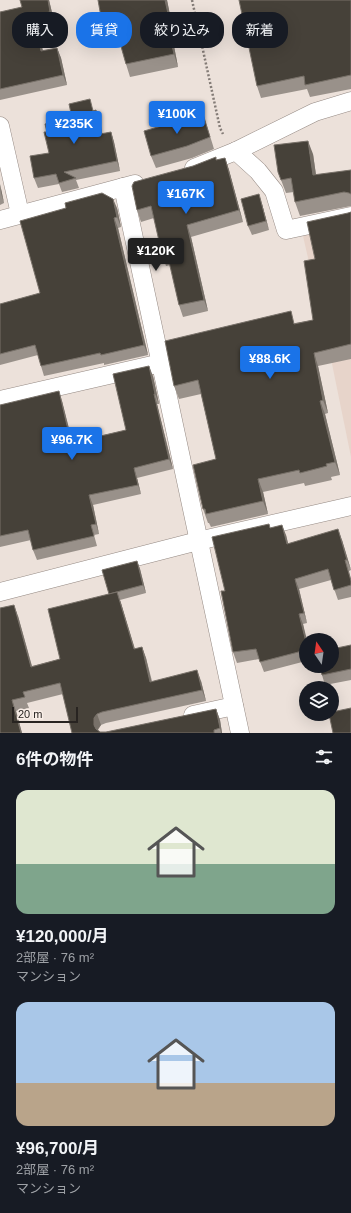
<!DOCTYPE html>
<html lang="ja">
<meta charset="utf-8">
<style>
body{margin:0;font-family:Arial,"Noto Sans JP",sans-serif;background:#242831;color:#f1f3f6;height:100vh;display:flex;flex-direction:column;font-size:15px;white-space:nowrap}
*{box-sizing:border-box;margin:0}
p{font-size:13px;color:#9ea1a6}
.icon{flex:none;width:22px;height:22px;fill:none;stroke:currentColor;stroke-width:2;stroke-linecap:round;stroke-linejoin:round}
.map{position:relative;height:733px;overflow:hidden}
.drawer{display:flex;flex-direction:column;background:#171b24;flex:1}
.drawer>*{flex:none}
.hud{position:absolute;left:12px;top:12px;width:327px;height:36px;display:flex;gap:8px}
.needle{width:26px;rotate:347deg}
.buttons{position:absolute;left:299px;top:633px;display:grid;gap:8px}
.buttons a{display:grid;place-items:center;width:40px;height:40px;border-radius:50%;background:#171b24;box-shadow:0 4px 16px #0002;font-size:20px}
.scale{position:absolute;left:12px;bottom:10px;width:66px;box-sizing:border-box;padding-left:4px;border:2px solid #282421;border-top:0;font-size:11px;line-height:14px;white-space:nowrap;color:#282421;-webkit-text-stroke:3px #f9eee7;paint-order:stroke}
.price{position:absolute;translate:-50% -34px;padding:0 9px;border-radius:4px;background:#1a73e8;color:#fff;font-size:13px;line-height:26px;filter:drop-shadow(0 1px 2px #0008)}
.price::after{content:'';position:absolute;left:50%;top:24px;width:12px;height:9px;margin-left:-6px;background:inherit;clip-path:polygon(0 0,100% 0,50% 100%)}
.price.current{background:#222;color:#fff}
ul{padding:0;list-style:none}
li{display:grid;align-content:center;gap:8px;height:212px;padding:0 16px}
li span{display:grid;place-items:center;height:124px;border-radius:12px;color:#555}
li>.icon{margin-inline-start:auto}
span .icon{width:72px;height:72px;fill:#fffc;stroke-width:1}
li b{font-size:17px}
h2{display:flex;justify-content:space-between;align-items:center;height:48px;padding:0 16px;font-size:17px}
.chip{padding:0 14px;border-radius:16px;background:#171b24;box-shadow:0 4px 16px #0002;font-size:14px;line-height:36px}
.chip.current{background:#1a73e8;color:#fff}
.map>svg:first-child{display:block}
.built{fill:#e7d4ca}
.lines{fill:none;stroke-linecap:round;stroke-linejoin:round}
.street-casing{stroke:#948983;stroke-width:19}
.path{stroke:#847c77;stroke-width:2.5;stroke-dasharray:2 2;stroke-linecap:butt}
.street{stroke:#fff;stroke-width:18}
.wall{fill:#99918a}
.shaded-wall{fill:#787169}
.building{fill:#464139;stroke:#787169}
</style>
<div class="map">
<svg width="351" height="733" viewBox="0 0 351 733">
<rect width="100%" height="100%" fill="#ece1da"/>
<path class="built" d="M351,225V457L330,354L303,236Z"/>
<g class="lines">
<g class="street-casing">
<g id="street">
<path d="M0,126L20,214"/>
<path d="M236,151L258,171L274,191L286,230L351,216"/>
<path d="M194,168L236,151L315,112L351,101"/>
<path d="M123,187L240,733"/>
<path d="M0,220L135,184"/>
<path d="M0,400L161,363"/>
<path d="M0,592L198,541L351,506"/>
<path d="M193,715L234,706"/>
</g>
</g>
<path class="path" d="M192,0L220,128L223,134"/>
<use href="#street" class="street"/>
</g>
<g class="wall">
<path d="M20,0H49L54,21L37,24L43,51L57,48L61,58L67,85L0,100V12L22,7Z"/>
<path d="M98,0H167L176,45L174,46L178,67L130,77L126,64L116,28L106,30L101,17Z"/>
<path d="M351,0V89L310,97L307,89L261,98L257,86Z"/>
<path d="M94,110L100,120L102,134L111,132L114,142L120,171L76,180L79,188L62,192L59,184L38,188L34,178L49,153L47,132L72,118Z"/>
<path d="M207,126L214,149L192,158L156,168L151,156Z"/>
<path d="M313,154L316,175L351,170V206L300,216L295,202L294,192L286,193L278,172Z"/>
<path d="M225,158L229,170L243,222L191,237L208,311L183,317L179,305L170,265L166,266L162,254L154,218L141,222L137,210L217,160Z"/>
<path d="M0,184L4,203L0,205Z"/>
<path d="M262,204L269,230L252,235L248,226Z"/>
<path d="M117,208L121,227L118,228L148,355L104,365V363L44,376L41,366L38,355L0,365V304L40,293Z"/>
<path d="M351,212V359L318,366L328,413L325,414L340,475L331,477L332,480L305,486L304,483L263,492L268,514L211,527L209,523H208L203,509L216,459L201,394L179,399L174,386L295,323L313,320L315,259L348,213Z"/>
<path d="M153,376L159,404H157L173,469L137,478L141,494L93,505L99,534L94,535L97,546L37,560L33,550L31,540L0,547V405L62,401L72,442L126,430Z"/>
<path d="M271,528L286,535L288,544L342,540L351,570L349,571L351,579V597L338,600L331,580L299,589L307,623L303,624L306,640V661L264,672L259,659L237,663L233,652L225,591Z"/>
<path d="M137,561L140,569L146,593L120,600L135,649L142,647L146,658L152,681H201L206,701L106,723L101,725L98,730L100,732H106L216,709L220,720L222,733H72L63,694L27,703L29,708L16,711L22,733H0L18,616L32,666L60,659L109,594Z"/>
<path d="M351,645V680L325,685L322,675Z"/>
</g>
<g class="shaded-wall">
<path d="M48,0H49L54,21L50,12Z"/>
<path d="M165,0H167L176,45L172,32Z"/>
<path d="M33,15L37,24L45,61L41,51Z"/>
<path d="M169,33L174,46L178,67L174,54Z"/>
<path d="M57,48L61,58L67,85L63,75Z"/>
<path d="M96,110L100,120L104,144L100,134Z"/>
<path d="M111,132L114,142L120,171L117,161Z"/>
<path d="M308,141L313,154L318,189L313,175Z"/>
<path d="M225,158L229,170L243,222L239,210Z"/>
<path d="M0,184L4,203L1,193Z"/>
<path d="M259,194L262,204L269,230L266,221Z"/>
<path d="M113,199L117,208L121,227L117,217Z"/>
<path d="M114,218L118,228L148,355L144,345Z"/>
<path d="M187,225L191,237L208,311L204,300Z"/>
<path d="M314,353L318,366L328,413L323,400Z"/>
<path d="M149,366L153,376L159,404L155,394Z"/>
<path d="M59,391L62,401L75,452L71,443Z"/>
<path d="M154,394L157,404L173,469L169,459Z"/>
<path d="M320,401L325,414L340,475L335,462Z"/>
<path d="M134,468L137,478L141,494L138,485Z"/>
<path d="M258,479L263,492L268,514L263,501Z"/>
<path d="M89,495L93,505L99,534L96,524Z"/>
<path d="M282,525L286,535L291,555L287,544Z"/>
<path d="M338,529L342,540L351,570L347,560Z"/>
<path d="M137,561L140,569L146,593L143,585Z"/>
<path d="M295,579L299,589L307,623L304,613Z"/>
<path d="M117,592L121,603L138,660L134,649Z"/>
<path d="M14,605L18,616L35,678L31,667Z"/>
<path d="M299,614L303,624L307,640H306V642Z"/>
<path d="M142,647L146,658L154,693L150,682Z"/>
<path d="M197,670L201,681L206,701L202,690Z"/>
<path d="M12,700L16,711L22,733H21Z"/>
<path d="M216,709L220,720L222,733H221L220,728Z"/>
<path d="M97,714L101,725L98,729V733L94,725V718Z"/>
</g>
<g class="building">
<path d="M20,0H48L50,12L33,15L41,51L57,48L63,75L0,89V12L22,7Z"/>
<path d="M98,0H165L172,32L169,33L174,54L126,64L112,15L101,17Z"/>
<path d="M239,0H351V75L305,85L304,76L257,86Z"/>
<path d="M90,99L93,111L96,110L100,134L111,132L117,161L64,172L76,178L59,183L56,174L34,178L30,156L49,153L44,132H47L45,124L72,118L69,104Z"/>
<path d="M203,114L210,137L187,146L151,156L144,131Z"/>
<path d="M308,141L313,175L351,170V194L349,193L344,192L295,202L291,178L281,180L278,172L274,145Z"/>
<path d="M216,157V160L225,158L239,210L187,225L204,300L179,305L167,253L162,254L151,206L137,210L132,186L134,182L193,166Z"/>
<path d="M102,193L113,199L117,217L114,218L144,345L101,355L100,353L41,366L35,345L0,354V304L40,293L20,221L66,208L65,203Z"/>
<path d="M259,194L266,221L248,226L241,199Z"/>
<path d="M351,212V344L314,353L323,400L320,401L335,462L326,464L327,466L300,473L299,470L258,479L263,501L206,514L205,509H203L193,465L216,459L198,380L174,386L165,341L291,311L294,324L313,320L304,261L315,259L307,222L348,213Z"/>
<path d="M149,366L155,394H154L169,459L134,468L138,485L89,495L96,524L91,525L94,536L33,550L28,530L0,536V405L59,391L71,443L126,430L113,374Z"/>
<path d="M269,524L270,528L282,525L287,544L338,529L347,560H345L351,581V585L334,590L328,569L295,579L304,613L299,614L306,642V650L260,662L256,649L233,652L221,591H225L212,537Z"/>
<path d="M137,561L143,585L109,594L102,570Z"/>
<path d="M117,592L134,649L142,647L150,682L197,670L202,690L102,712L97,714L94,718V725L96,729L100,732H106L216,709L220,728L214,730V733H72L60,683L23,692L25,697L12,700L21,733H0V608L14,605L31,667L60,659L48,609Z"/>
<path d="M351,645V669L322,675L320,666H332V649Z"/>
<path d="M351,708V733H333L329,714H332V712Z"/>
</g>
</svg>
<div class="buttons">
<a><svg class="needle" viewBox="-14 -14 28 28"><path d="M0-13l5 13h-10z" fill="#e53935"/><path d="M0 13l5-13h-10z" fill="#9ea1a6"/></svg></a>
<a><svg class="icon" aria-label="layers" viewBox="0 0 24 24"><path d="M12 4l9 5-9 5-9-5zM3 14l9 5 9-5"/></svg></a>
</div>
<div class="scale">20 m</div>
<b class="price" style="left:177px;top:135px">¥100K</b>
<b class="price" style="left:74px;top:145px">¥235K</b>
<b class="price" style="left:186px;top:215px">¥167K</b>
<b class="price current" style="left:156px;top:272px">¥120K</b>
<b class="price" style="left:270px;top:380px">¥88.6K</b>
<b class="price" style="left:72px;top:461px">¥96.7K</b>
<div class="hud">
<a class="chip">購入</a>
<a class="chip current">賃貸</a>
<a class="chip">絞り込み</a>
<a class="chip">新着</a>
</div>
</div>
<section class="drawer">
<h2>6件の物件<svg class="icon" aria-label="filters" viewBox="0 0 24 24"><path d="M4 7h16M4 17h16"/><circle cx="9" cy="7" r="2"/><circle cx="15" cy="17" r="2"/></svg></h2>
<ul>
<li><span style="background:linear-gradient(#dfe7d0 60%,#7fa58c 0)"><svg class="icon" aria-label="home" viewBox="0 0 24 24"><path d="M3 11l9-7 9 7M6 9v11h12V9"/></svg></span><div><b>¥120,000/月</b><p>2部屋 · 76 m²</p><p>マンション</p></div></li>
<li><span style="background:linear-gradient(#a9c7e8 65%,#b9a48a 0)"><svg class="icon" aria-label="home" viewBox="0 0 24 24"><path d="M3 11l9-7 9 7M6 9v11h12V9"/></svg></span><div><b>¥96,700/月</b><p>2部屋 · 76 m²</p><p>マンション</p></div></li>
</ul>
</section>
